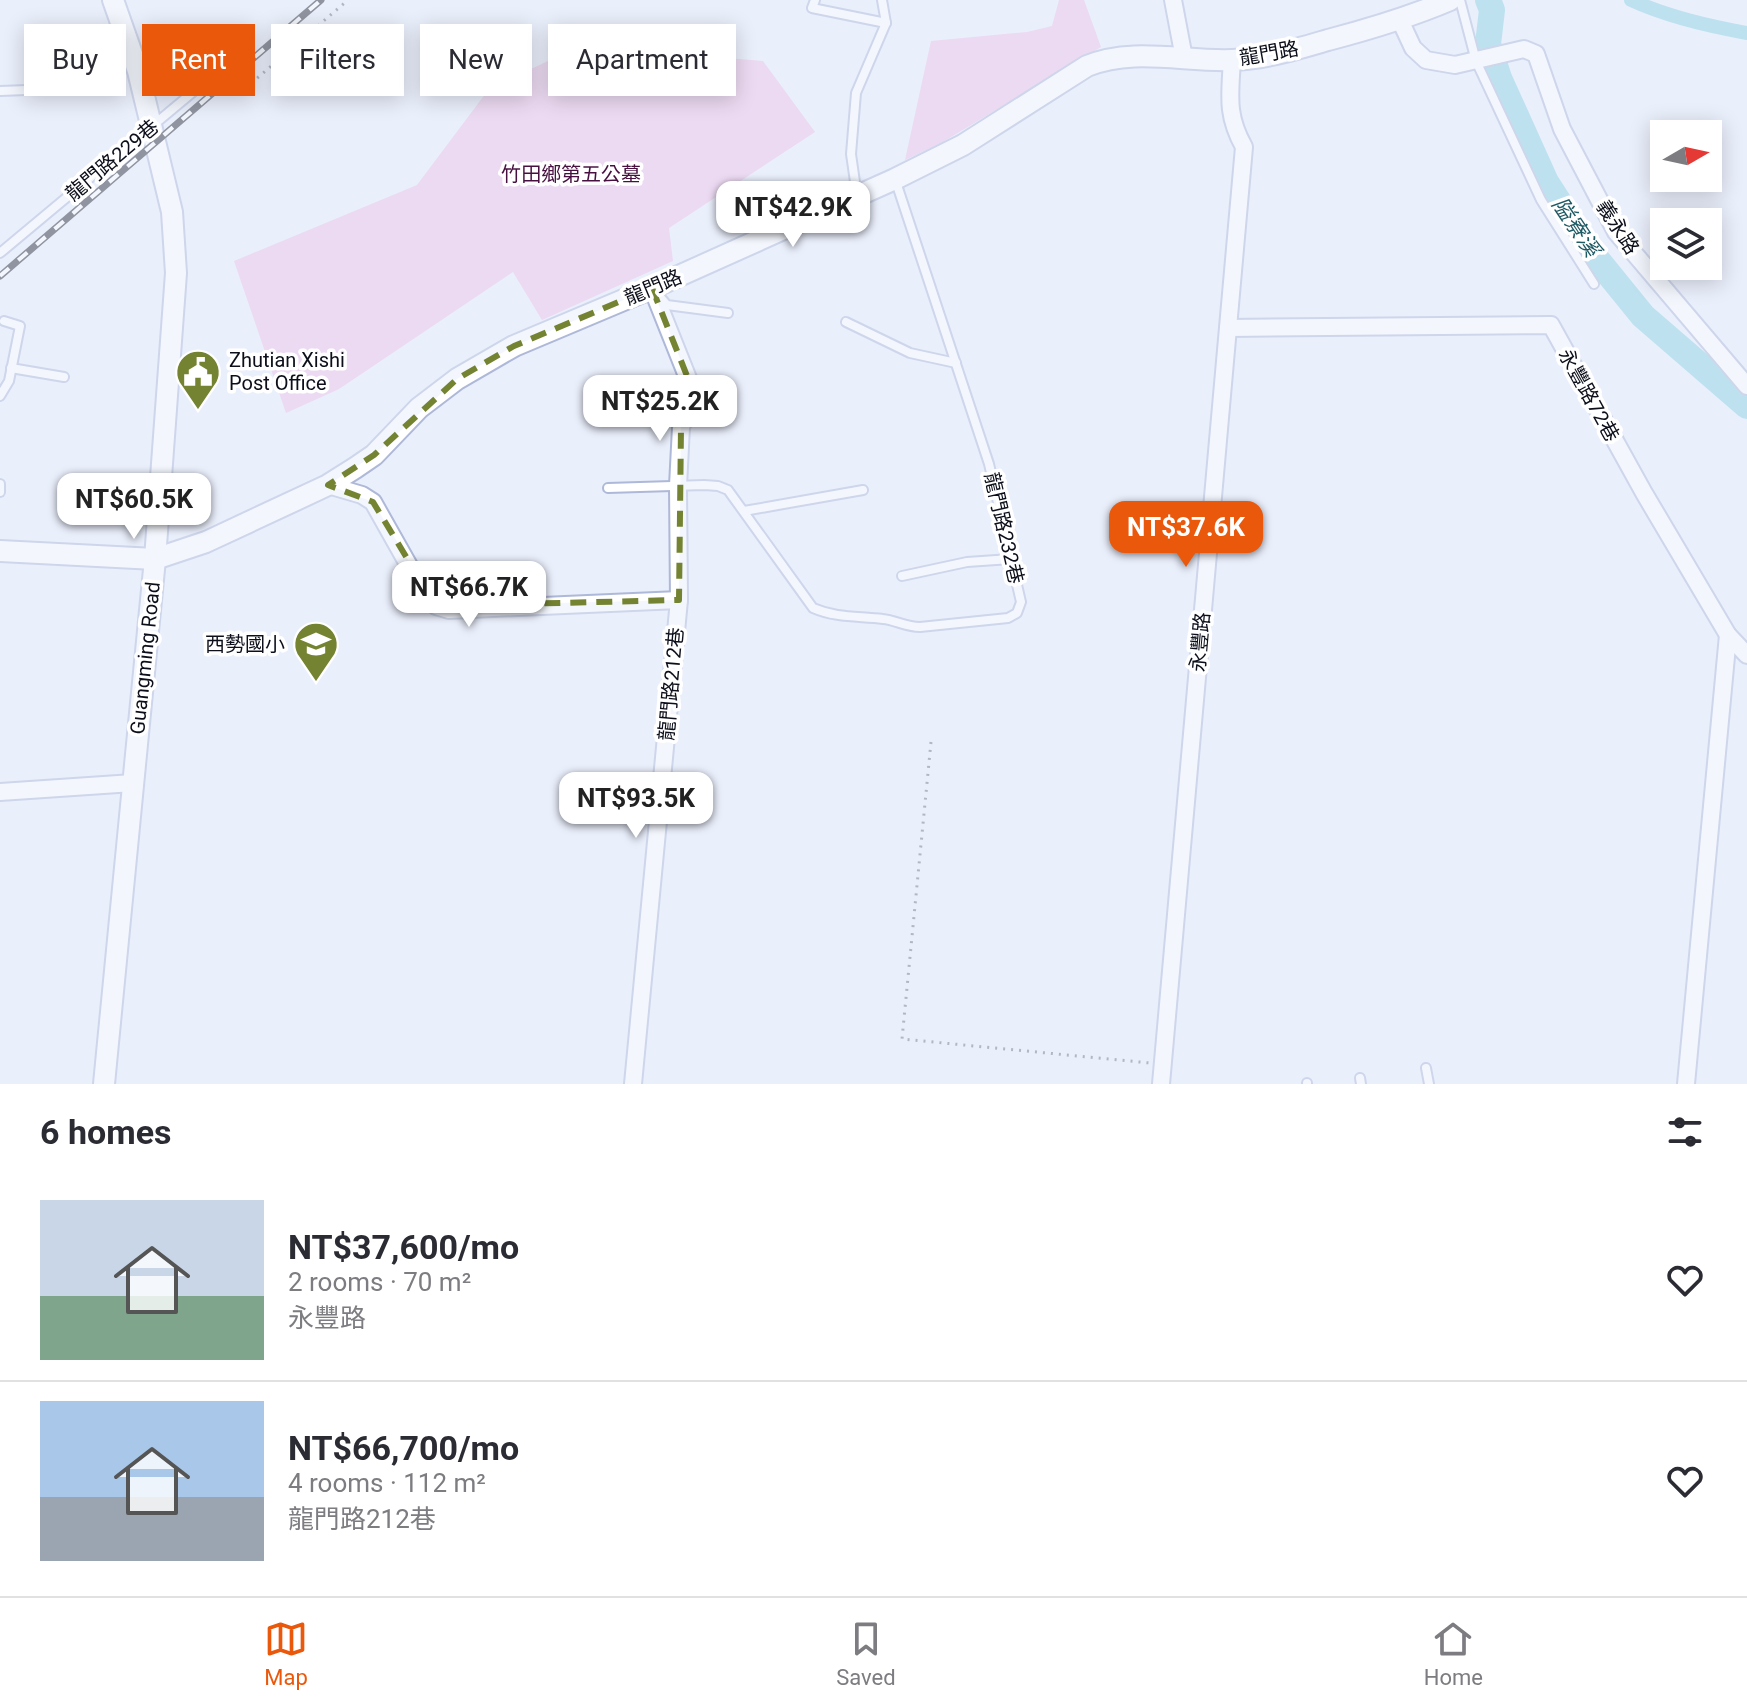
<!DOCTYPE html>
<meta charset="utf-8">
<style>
body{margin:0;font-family:Roboto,"Noto Sans TC",sans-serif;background:#f7f7f7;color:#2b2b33;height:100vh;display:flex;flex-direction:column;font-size:30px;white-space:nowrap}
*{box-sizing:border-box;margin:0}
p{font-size:26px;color:#7c7c81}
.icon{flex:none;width:44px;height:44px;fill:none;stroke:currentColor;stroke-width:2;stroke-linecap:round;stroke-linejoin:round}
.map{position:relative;height:1084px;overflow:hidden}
.side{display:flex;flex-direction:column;background:#fff;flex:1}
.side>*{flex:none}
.hud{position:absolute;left:24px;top:24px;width:800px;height:72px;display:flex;gap:16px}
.needle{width:52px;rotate:81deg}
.buttons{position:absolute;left:1650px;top:120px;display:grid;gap:16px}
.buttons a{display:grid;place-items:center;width:72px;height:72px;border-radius:0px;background:#fff;box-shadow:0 4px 20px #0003;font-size:40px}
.price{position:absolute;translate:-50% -68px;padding:0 18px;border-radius:16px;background:#fff;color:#222;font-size:26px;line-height:52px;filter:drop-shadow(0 2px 4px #0008)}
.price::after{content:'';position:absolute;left:50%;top:48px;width:24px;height:18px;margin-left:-12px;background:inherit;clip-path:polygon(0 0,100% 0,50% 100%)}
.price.selected{background:#ea580c;color:#fff}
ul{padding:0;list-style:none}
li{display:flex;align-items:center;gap:24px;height:200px;padding:0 40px}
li+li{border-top:2px solid #e1e1e2}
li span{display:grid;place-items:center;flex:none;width:224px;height:160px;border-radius:0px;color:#555}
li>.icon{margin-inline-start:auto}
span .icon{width:96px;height:96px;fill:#fffc;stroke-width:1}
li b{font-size:34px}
h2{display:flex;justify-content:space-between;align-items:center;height:96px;padding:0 40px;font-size:34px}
.pill{padding:0 28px;border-radius:0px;background:#fff;box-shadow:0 4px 20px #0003;font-size:28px;line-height:72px}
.pill.selected{background:#ea580c;color:#fff}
.menu{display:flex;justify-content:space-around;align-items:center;height:112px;border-top:2px solid #e1e1e2;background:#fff;font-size:22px;color:#7c7c81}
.menu a{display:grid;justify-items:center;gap:4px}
.menu .selected{color:#ea580c}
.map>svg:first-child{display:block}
.green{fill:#efc0e6}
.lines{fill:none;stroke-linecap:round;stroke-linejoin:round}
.canal{stroke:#89d1df;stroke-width:14}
.river{stroke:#89d1df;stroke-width:26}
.service-casing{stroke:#aeb8d8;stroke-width:12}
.minor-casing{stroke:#aeb8d8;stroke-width:20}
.tertiary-casing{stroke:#aeb8d8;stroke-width:24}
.path{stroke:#707480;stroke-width:3;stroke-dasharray:2 6;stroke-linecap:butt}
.service{stroke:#fff;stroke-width:8}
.minor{stroke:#fff;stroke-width:16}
.tertiary{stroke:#fff;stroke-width:20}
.rail-casing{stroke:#222631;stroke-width:7}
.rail{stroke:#fff;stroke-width:4;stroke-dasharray:12;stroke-linecap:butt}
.marked{fill:none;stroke:#748331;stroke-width:6;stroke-dasharray:16 10;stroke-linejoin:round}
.labels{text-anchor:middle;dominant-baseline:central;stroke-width:7;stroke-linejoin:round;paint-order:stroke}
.street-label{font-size:20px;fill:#0c0f1a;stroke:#fff}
.park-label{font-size:20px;fill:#471040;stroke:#fff}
.poi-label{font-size:20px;fill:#0c0f1a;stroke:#fff;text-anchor:start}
.water-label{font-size:22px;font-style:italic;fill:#1e5a64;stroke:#fff}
</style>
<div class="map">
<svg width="1747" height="1084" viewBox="0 0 1747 1084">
<rect width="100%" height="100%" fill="#eaeffc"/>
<g class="green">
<path d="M1059,0H1084L1101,47L941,143L905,160L931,41L1027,32L1052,26Z"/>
<path d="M588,42L654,52L763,61L815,132L669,228L673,261L542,320L513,272L339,389L286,413L234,261L417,185L489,89Z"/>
</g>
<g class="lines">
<path class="canal" d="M1631,0C1668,17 1707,26 1747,33"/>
<path class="river" d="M1488,0L1492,10L1488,44L1499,78L1546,182L1591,252L1643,316L1747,406"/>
<g class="service-casing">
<g id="service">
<path d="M815,0L812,8L886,23"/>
<path d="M1460,0L1476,61L1541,200L1594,284"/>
<path d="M0,91L27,90"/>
<path d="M857,196L851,154L856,93L886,23L882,0"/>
<path d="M0,253L223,67"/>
<path d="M661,298L667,305L728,313"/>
<path d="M846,322L910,353L956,363"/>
<path d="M11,368L64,377"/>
<path d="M0,396L9,381L20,326L4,321"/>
<path d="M0,484V492"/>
<path d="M608,488L704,485L718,486L728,490L813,608C836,618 858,616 883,619C895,620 906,627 920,627L1008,618L1017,613L1021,602L989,464L895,179"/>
<path d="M744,511L863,490"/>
<path d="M902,576L967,562L1011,559"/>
<path d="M1426,1068L1429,1084"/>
<path d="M1360,1078L1361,1084"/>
<path d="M1307,1083V1084"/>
</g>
</g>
<g class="minor-casing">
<g id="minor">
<path d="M1173,0L1184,58"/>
<path d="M1400,20L1413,48L1426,60L1455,65L1524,49L1536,54L1562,129L1616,232L1747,386"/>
<path d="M1228,328L1551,325L1644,493L1728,635L1747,655"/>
<path d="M328,485L362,495L373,502L426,596L436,606L449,610L679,600"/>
<path d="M0,792L133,783"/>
<path d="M633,1084L679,600L678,486L681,427L695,396L652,288"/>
<path d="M1161,1084L1244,147C1226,115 1230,95 1232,60"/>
<path d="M1686,1084L1728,635"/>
</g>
</g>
<g class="tertiary-casing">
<g id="tertiary">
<path d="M0,551L155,559L206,542L328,485L355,468L374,455L419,408L457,379L514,346L652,288L895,179L963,145L1087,66C1133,47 1184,62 1232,60C1265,59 1297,49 1328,40C1370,29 1410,17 1450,0"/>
<path d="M104,1084L155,559L176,273L172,212L138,71L113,0"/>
</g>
</g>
<g class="path">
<path d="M230,77L241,92L348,0"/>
<path d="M931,742L902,1039L1150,1063"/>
</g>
<use href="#service" class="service"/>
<use href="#minor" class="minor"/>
<use href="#tertiary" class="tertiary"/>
<g class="rail-casing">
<path id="rail" d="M0,276L321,0"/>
</g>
<use href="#rail" class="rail"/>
</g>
<path d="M0 0H1747V1084H0ZM652,288L695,396L681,427L679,600L436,606L373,502L328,485L374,455L457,379L514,346Z" fill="#eaeffc" fill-opacity=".55" fill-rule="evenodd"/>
<path class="marked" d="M652,288L695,396L681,427L679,600L436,606L373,502L328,485L374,455L457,379L514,346Z"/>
<defs>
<g id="civic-pin" transform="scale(2.3)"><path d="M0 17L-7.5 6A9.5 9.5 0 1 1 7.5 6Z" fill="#748331" stroke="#fff"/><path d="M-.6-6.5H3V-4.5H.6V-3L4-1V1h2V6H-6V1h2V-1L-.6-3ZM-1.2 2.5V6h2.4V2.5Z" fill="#fff"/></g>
<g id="school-pin" transform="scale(2.3)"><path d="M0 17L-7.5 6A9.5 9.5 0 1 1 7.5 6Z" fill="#748331" stroke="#fff"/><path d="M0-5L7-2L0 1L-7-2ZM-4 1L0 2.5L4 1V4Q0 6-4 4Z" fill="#fff"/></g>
</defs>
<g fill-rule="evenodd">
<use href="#civic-pin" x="198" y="372"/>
<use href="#school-pin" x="316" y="644"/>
</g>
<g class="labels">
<g class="street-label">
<text transform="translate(1269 53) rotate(-10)">龍門路</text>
<text transform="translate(112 160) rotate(-40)">龍門路229巷</text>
<text transform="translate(1618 227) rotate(57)">義永路</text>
<text transform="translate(653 287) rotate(-23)">龍門路</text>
<text transform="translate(1589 395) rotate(61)">永豐路72巷</text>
<text transform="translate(1004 528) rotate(77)">龍門路232巷</text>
<text transform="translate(1200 642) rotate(-85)">永豐路</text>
<text transform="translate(145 658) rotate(-84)">Guangming Road</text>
<text transform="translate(671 684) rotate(-85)">龍門路212巷</text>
</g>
<g class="park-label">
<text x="571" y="174">竹田鄉第五公墓</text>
</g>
<g class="poi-label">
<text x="229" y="360">Zhutian Xishi<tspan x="229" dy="23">Post Office</tspan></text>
<text x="285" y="644" text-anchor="end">西勢國小</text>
</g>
<g class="water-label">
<text transform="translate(1576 227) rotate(56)">隘寮溪</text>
</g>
</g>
</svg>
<div class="buttons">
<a><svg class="needle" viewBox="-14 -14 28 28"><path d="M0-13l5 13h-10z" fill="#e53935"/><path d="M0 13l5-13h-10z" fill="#7c7c81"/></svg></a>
<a><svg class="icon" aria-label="layers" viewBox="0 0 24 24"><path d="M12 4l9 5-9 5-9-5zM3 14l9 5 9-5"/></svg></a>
</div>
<b class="price" style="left:793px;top:249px">NT$42.9K</b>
<b class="price" style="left:660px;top:443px">NT$25.2K</b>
<b class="price" style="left:134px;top:541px">NT$60.5K</b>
<b class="price selected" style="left:1186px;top:569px">NT$37.6K</b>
<b class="price" style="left:469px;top:629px">NT$66.7K</b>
<b class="price" style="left:636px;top:840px">NT$93.5K</b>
<div class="hud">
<a class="pill">Buy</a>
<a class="pill selected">Rent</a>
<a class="pill">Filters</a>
<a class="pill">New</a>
<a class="pill">Apartment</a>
</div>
</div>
<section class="side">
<h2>6 homes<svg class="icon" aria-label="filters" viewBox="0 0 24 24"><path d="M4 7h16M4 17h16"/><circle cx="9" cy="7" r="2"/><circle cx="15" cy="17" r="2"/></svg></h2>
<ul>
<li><span style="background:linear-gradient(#c9d6e8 60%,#7fa58c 0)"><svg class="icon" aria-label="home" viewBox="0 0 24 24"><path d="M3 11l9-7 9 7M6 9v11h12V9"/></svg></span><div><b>NT$37,600/mo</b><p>2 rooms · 70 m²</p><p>永豐路</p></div><svg class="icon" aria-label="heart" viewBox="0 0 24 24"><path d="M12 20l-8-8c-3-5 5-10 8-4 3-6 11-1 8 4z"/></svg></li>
<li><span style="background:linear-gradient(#a9c7e8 60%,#9aa5b1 0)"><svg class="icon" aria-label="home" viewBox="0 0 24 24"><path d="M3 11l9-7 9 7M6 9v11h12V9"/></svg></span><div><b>NT$66,700/mo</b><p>4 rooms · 112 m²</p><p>龍門路212巷</p></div><svg class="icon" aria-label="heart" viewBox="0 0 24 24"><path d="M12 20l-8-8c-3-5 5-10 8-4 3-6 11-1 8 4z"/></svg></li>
</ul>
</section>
<nav class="menu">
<a class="selected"><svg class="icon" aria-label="map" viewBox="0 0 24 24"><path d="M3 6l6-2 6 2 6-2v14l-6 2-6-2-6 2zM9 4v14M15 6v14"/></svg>Map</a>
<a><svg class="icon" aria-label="saved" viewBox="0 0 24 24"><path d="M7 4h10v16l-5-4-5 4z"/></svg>Saved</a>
<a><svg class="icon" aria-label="home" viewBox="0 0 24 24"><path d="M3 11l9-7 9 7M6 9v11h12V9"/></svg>Home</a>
</nav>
